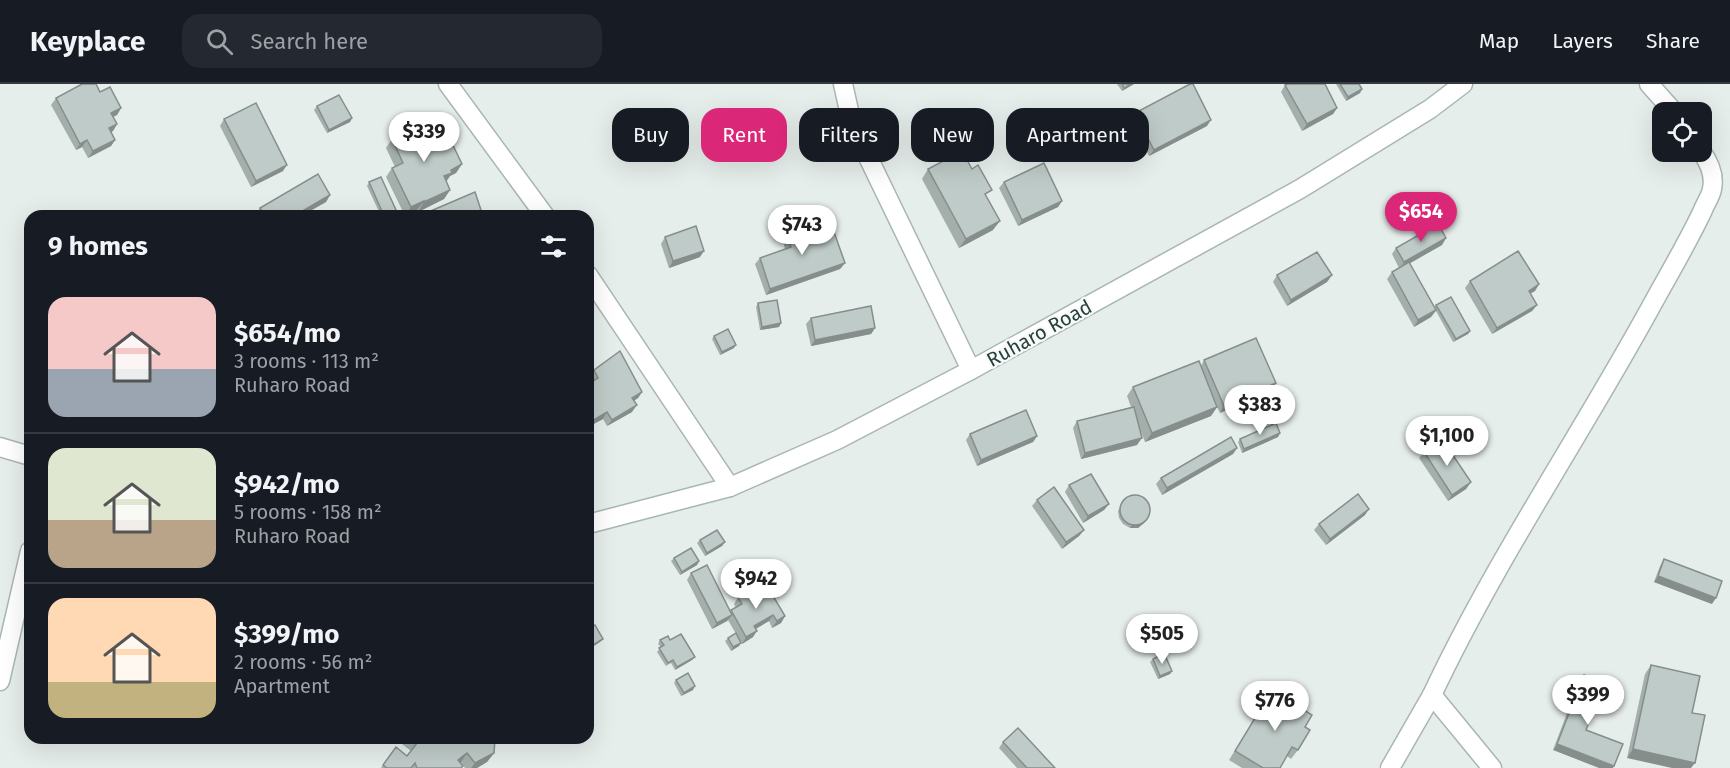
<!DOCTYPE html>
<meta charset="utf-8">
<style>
body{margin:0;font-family:"Fira Sans",sans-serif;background:#242831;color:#f1f3f6;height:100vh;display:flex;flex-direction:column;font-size:22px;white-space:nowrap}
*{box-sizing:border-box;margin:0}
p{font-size:20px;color:#9ea1a6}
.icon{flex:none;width:33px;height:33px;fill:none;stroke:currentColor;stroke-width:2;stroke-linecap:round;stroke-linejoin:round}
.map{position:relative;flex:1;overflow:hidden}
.details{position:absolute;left:24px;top:126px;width:570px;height:534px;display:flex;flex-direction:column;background:#171b24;border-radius:18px;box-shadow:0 6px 24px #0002}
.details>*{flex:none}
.top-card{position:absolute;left:612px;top:24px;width:570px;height:54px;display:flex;gap:12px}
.tools{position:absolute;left:1652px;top:18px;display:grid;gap:12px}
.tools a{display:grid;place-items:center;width:60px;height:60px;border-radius:12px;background:#171b24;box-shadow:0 6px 24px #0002;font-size:30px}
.price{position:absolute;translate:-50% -51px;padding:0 14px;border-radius:21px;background:#fff;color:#222;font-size:20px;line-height:39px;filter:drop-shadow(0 2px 3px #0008)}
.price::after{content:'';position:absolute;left:50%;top:36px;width:18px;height:14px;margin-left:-9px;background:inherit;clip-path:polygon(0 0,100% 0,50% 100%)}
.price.current{background:#db2777;color:#fff}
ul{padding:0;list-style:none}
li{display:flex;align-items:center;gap:18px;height:150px;padding:0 24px}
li+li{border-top:2px solid #363941}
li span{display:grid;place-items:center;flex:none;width:168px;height:120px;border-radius:18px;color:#555}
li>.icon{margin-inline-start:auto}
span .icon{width:72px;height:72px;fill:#fffc;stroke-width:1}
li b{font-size:26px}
h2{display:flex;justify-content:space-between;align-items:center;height:72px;padding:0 24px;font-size:26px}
.chip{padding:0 21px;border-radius:18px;background:#171b24;box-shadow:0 6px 24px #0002;font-size:21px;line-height:54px}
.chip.current{background:#db2777;color:#fff}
header{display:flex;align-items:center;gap:36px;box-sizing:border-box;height:84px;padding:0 30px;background:#171b24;border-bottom:2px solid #363941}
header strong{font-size:28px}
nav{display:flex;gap:33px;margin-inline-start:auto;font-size:21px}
.search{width:420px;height:54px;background:#242831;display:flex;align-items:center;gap:15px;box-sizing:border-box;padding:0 21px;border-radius:18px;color:#9ea1a6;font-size:22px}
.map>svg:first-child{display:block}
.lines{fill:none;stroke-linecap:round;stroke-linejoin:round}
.minor-casing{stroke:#a9b6b3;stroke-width:21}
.minor{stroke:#fff;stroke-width:18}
.wall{fill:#a4afac}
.shaded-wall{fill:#868e8c}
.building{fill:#bfcbc8;stroke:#868e8c;stroke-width:1.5}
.labels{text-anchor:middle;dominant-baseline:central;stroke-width:4.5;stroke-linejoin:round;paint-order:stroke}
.street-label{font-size:20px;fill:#273f3b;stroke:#f7faf9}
</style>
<header>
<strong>Keyplace</strong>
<div class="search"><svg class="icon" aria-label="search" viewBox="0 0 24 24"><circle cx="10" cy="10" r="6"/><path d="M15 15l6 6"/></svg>Search here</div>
<nav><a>Map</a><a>Layers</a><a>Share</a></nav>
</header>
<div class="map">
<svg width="1730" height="684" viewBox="0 0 1730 684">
<rect width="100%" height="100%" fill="#e6eeeb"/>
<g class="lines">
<g class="minor-casing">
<g id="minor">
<path d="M448,0L545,132"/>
<path d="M843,0L852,40L971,286"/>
<path d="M1649,0L1674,28"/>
<path d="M588,191L730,403"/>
<path d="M0,363L30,372"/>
<path d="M588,440L730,403L837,356L971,286L1300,105L1430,25L1463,0"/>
<path d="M0,597L30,467"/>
<path d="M1390,684L1432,611"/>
<path d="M1492,684L1432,611C1496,475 1581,351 1653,219C1670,188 1688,158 1703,126C1705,120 1711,112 1712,105C1715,91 1709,78 1701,67"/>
</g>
</g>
<use href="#minor" class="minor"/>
</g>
<g class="wall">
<path d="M1117,0H1134L1122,7Z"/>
<path d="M1336,0H1359L1362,5L1360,9L1346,17Z"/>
<path d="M1285,1L1337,24L1333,30L1302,47L1281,8Z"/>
<path d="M100,8L121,24L117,31L113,33L117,40L113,47L111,48L115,56L111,62L88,74L82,63L76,66L51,21L56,14Z"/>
<path d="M317,22L352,34L350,38L327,49L314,26Z"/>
<path d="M1135,29L1207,42L1149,72L1130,35Z"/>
<path d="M224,35L283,87L251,103L220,42Z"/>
<path d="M436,54L462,80L456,89L450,92L446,97L450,106L444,115L418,128L417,126L405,132L386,93L392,84L395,83L386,64L392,55Z"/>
<path d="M928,85L987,114L993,146L959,164L922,95Z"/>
<path d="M369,98L396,126L394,130L389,132H381L367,102Z"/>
<path d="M1004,98L1062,117L1058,123L1018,142L999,104Z"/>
<path d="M330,111L326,118L301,132H257L255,130L260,124Z"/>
<path d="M786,147L819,153L845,179L840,185L766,211L755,180L760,174L785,165L782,153Z"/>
<path d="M665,153L700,173L669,184L661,160Z"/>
<path d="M1446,154L1442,161L1409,179L1434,224L1436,221L1470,247L1468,250L1453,258L1436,227L1431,233L1414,243L1387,195L1392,188L1399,184L1392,170L1396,164Z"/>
<path d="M1277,191H1332L1327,198L1287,222L1273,198Z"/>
<path d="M1470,197L1539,200L1535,207L1530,210L1537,221L1532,227L1492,250L1465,204Z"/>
<path d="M758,219L781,239L779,243L760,246L756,223Z"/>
<path d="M811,234L875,244L871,250L811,262L806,240Z"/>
<path d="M714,252L734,264L720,271L712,255Z"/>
<path d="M1204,276L1271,306L1220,329L1217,323L1211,332L1145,358L1138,340L1137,361L1081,375L1073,344L1077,337L1131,323L1127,312L1133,303L1201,282Z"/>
<path d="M594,286L642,308L638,314L634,317L632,328L607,342L603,335L588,343V300L592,297L589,292Z"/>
<path d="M1280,349L1278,353L1242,369L1238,358L1240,355Z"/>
<path d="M970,350L1037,352L1033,358L977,382L966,356Z"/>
<path d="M1237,364L1233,370L1162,411L1156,400L1161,394Z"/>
<path d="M1424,368L1471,398L1466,405L1448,417L1419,374Z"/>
<path d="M1069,401L1109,420L1104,426L1083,439L1065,408Z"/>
<path d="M1037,416L1084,446L1079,452L1062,465L1032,422Z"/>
<path d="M1124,416L1144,439L1138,444H1130L1123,440L1119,434L1118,427Z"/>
<path d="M1365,431L1326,461L1314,446L1319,440Z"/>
<path d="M700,456L725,458L722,462L705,472L697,459Z"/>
<path d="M674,474L699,477L697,481L680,491L671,477Z"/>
<path d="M1664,475L1712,520L1654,498L1660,482Z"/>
<path d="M691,489L730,528L736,524L734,520L738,513L761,510L785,532L781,539L772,544L769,537L756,545L753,553L742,560L741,559L739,562L731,567L725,557L728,554L736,550L728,536L727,537L712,545L687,496Z"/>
<path d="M660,556H670L695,573L692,576L675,586L671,579L666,582L657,568L661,563L658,560Z"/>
<path d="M1153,575L1172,587L1170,590L1158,595L1150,578Z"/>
<path d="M1651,581L1700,592L1627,674L1645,590Z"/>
<path d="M1584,591L1605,599L1553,666L1579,597Z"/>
<path d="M676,596L693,606L681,612L674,599Z"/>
<path d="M1272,606L1305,643L1298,666L1291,675L1287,672L1280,684H1242L1229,676Z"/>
<path d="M407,654H495L494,669L487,678L477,684H465L461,678L462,684H381L396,663L407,672L411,667L402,660Z"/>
<path d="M1003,658L1055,684H1017L999,664Z"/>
</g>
<g class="shaded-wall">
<path d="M1131,0H1134L1122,7L1124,4Z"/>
<path d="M1362,5L1360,9L1346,17L1348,13Z"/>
<path d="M121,24L117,31L107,36L111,29Z"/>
<path d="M1337,24L1333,30L1302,47L1307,40Z"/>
<path d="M352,34L350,38L327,49L329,46Z"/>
<path d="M1211,36L1207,42L1149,72L1154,66Z"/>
<path d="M117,40L113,47L105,51L109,44Z"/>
<path d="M87,56L82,63L76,66L80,60Z"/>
<path d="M115,56L111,62L88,74L93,67Z"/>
<path d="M462,80L456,89L450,92L446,98L444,92L451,86Z"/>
<path d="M287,81L283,87L251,103L256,97Z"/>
<path d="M450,106L444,115L418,128L424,118Z"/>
<path d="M330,111L326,118L301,132H294Z"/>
<path d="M424,117L417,126L405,132L411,123Z"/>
<path d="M1062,117L1058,123L1018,142L1022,136Z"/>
<path d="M396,126L394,130L389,132H384Z"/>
<path d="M481,126L477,132H467L468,131Z"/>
<path d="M1000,137L993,146L959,164L966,155Z"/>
<path d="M1446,154L1442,161L1400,185L1404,178Z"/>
<path d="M704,167L700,173L669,184L673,177Z"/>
<path d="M845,179L840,185L766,211L770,205Z"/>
<path d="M1332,191L1327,198L1287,222L1291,216Z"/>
<path d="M1539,200L1535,207L1524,213L1529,207Z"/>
<path d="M1537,221L1532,227L1492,250L1497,244Z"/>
<path d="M1436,226L1431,233L1414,243L1418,236Z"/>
<path d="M781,239L779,243L760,246L762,243Z"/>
<path d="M875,244L871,250L811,262L815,256Z"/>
<path d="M1470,247L1468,250L1453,258L1456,255Z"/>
<path d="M736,261L734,264L720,271L722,268Z"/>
<path d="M1276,299L1271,306L1220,329L1224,322Z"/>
<path d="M642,308L638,314L628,320L632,314Z"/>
<path d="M637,321L632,328L607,342L612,336Z"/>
<path d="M1217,323L1211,332L1145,358L1152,349Z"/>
<path d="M607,328L603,335L588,343L592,337Z"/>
<path d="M1280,349L1278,353L1242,369L1244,365Z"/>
<path d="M1037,352L1033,358L977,382L981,376Z"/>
<path d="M1142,354L1137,361L1081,375L1085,369Z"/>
<path d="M1237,364L1233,370L1162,411L1167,404Z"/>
<path d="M1471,398L1466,405L1448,417L1452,411Z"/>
<path d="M1109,420L1104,426L1083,439L1088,432Z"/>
<path d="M1369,425L1365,431L1326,461L1330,455Z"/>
<path d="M1146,436L1144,439L1138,444H1130L1132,441Z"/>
<path d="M1084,446L1079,452L1062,465L1066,458Z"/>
<path d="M725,458L722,462L705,472L707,469Z"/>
<path d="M699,477L697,481L680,491L682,488Z"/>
<path d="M1658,492L1716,514L1712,520L1654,498Z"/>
<path d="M732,531L727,537L712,545L717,539Z"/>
<path d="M773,531L769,537L750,548L754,542Z"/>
<path d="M785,532L781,539L772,544L777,537Z"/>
<path d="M757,547L753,553L742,560L746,553Z"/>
<path d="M603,555L600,558L588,566V564Z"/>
<path d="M741,559L739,562L731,567L733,563Z"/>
<path d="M695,573L692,576L675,586L677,583Z"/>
<path d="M1172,587L1170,590L1158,595L1160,592Z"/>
<path d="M695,602L693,606L681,612L684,609Z"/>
<path d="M1557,660L1614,682L1613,684H1599L1553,666Z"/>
<path d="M1633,665L1695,679L1691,684H1672L1627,674Z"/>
<path d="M467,669L461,678L453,684L458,676Z"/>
<path d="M494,669L487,678L477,684H471L475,679Z"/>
</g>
<g class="building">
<path d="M82,0H96L100,8L110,3L121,24L111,29L117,40L109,44L115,56L93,67L87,56L80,60L56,14Z"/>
<path d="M1122,0H1131L1124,4Z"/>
<path d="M1190,0H1193L1211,36L1154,66L1135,29Z"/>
<path d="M1288,0H1325L1337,24L1307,40L1285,1Z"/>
<path d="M1340,0H1359L1362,5L1348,13Z"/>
<path d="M339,11L352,34L329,46L317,22Z"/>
<path d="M256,19L287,81L256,97L224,35Z"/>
<path d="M428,37L436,54L447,49L462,80L451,86L452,89L444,92L450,106L424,118V117L411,123L392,84L403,79L392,55Z"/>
<path d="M962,67L972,85L978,81L992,106L985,110L1000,137L966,155L928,85Z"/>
<path d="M1044,79L1062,117L1022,136L1004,98Z"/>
<path d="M318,90L330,111L294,132H265L260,124Z"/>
<path d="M381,93L396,126L384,132L369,98Z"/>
<path d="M475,108L481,126L468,131V132H427L426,129Z"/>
<path d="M814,138L819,153L834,148L845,179L770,205L760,174L791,163L786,147Z"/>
<path d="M1438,140L1446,154L1404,178L1396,164Z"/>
<path d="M696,142L704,167L673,177L665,153Z"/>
<path d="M1518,167L1539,200L1529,207L1537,221L1497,244L1470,197Z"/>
<path d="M1317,168L1332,191L1291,216L1277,191Z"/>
<path d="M1409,178L1436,226L1418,236L1392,188Z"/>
<path d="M1451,213L1470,247L1456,255L1436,221Z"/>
<path d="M777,216L781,239L762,243L758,219Z"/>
<path d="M871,222L875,244L815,256L811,234Z"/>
<path d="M728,245L736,261L722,268L714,252Z"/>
<path d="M1256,254L1276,299L1224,322L1204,276Z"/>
<path d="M620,267L642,308L632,314L637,321L612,336L607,328L592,337L590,333L588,334V300L598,294L594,286Z"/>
<path d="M1199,277L1217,323L1152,349L1133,303Z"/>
<path d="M1134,323L1142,354L1085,369L1077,337Z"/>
<path d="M1026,326L1037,352L981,376L970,350Z"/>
<path d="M1276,339L1280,349L1244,365L1240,355Z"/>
<path d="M1231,353L1237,364L1167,404L1161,394Z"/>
<path d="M1442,355L1471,398L1452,411L1424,368Z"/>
<path d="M1091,390L1109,420L1088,432L1069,401Z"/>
<path d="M1054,403L1084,446L1066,458L1037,416Z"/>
<path d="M1358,410L1369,425L1330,455L1319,440Z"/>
<circle cx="1135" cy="426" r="15"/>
<path d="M717,446L725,458L707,469L700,456Z"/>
<path d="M691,464L699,477L682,488L674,474Z"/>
<path d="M1664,475L1722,497L1716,514L1658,492Z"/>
<path d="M707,481L732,531L717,539L691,489Z"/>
<path d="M756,503L761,510L769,505L785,532L777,537L773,531L754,542L757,547L746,553L731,526L742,520L738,513Z"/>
<path d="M595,541L603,555L588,564V545Z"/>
<path d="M736,549L741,559L733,563L728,554Z"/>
<path d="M681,550L695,573L677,583L673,576L668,579L659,564L664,561L660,556L668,552L670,556Z"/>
<path d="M1164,569L1172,587L1160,592L1153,575Z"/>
<path d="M1651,581L1700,592L1692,629L1705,631L1695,679L1633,665Z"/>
<path d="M688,589L695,602L684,609L676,596Z"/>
<path d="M1584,591L1605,599L1586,646L1623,660L1614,682L1557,660Z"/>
<path d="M1272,606L1312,631L1305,643L1310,646L1298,666L1292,663L1280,684H1263L1235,667Z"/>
<path d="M1018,644L1055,684H1027L1003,658Z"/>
<path d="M412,654H495L494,669L475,679L467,669L458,676L463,682L461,684H417L415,679L411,684H387L383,681L396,663L407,672L418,658Z"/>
</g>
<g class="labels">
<g class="street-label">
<text transform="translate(1039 249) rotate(-29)">Ruharo Road</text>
</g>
</g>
</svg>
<div class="tools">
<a><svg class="icon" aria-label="locate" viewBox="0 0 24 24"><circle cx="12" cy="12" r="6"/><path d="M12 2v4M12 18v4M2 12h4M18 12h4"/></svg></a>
</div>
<b class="price" style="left:424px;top:79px">$339</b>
<b class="price current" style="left:1421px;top:159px">$654</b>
<b class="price" style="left:802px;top:172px">$743</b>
<b class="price" style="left:1260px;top:352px">$383</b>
<b class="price" style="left:1447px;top:383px">$1,100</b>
<b class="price" style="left:756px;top:526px">$942</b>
<b class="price" style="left:1162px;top:581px">$505</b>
<b class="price" style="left:1588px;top:642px">$399</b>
<b class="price" style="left:1275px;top:648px">$776</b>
<div class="top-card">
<a class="chip">Buy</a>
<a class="chip current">Rent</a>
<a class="chip">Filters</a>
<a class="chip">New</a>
<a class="chip">Apartment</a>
</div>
<section class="details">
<h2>9 homes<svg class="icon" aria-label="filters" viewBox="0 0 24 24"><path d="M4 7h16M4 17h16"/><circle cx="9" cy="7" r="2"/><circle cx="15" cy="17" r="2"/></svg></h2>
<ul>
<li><span style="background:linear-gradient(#f6c9c9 60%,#9aa5b1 0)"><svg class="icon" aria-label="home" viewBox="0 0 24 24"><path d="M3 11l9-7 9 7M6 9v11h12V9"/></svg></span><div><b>$654/mo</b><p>3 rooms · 113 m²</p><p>Ruharo Road</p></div></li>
<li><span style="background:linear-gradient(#dfe7d0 60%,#b9a48a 0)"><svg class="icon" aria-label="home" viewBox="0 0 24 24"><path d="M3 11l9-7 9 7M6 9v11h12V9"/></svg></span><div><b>$942/mo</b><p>5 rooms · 158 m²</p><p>Ruharo Road</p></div></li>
<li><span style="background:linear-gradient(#ffd9b3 70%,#c2b280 0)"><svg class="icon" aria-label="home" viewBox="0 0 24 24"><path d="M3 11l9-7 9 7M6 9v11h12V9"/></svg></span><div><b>$399/mo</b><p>2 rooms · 56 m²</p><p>Apartment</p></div></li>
</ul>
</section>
</div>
